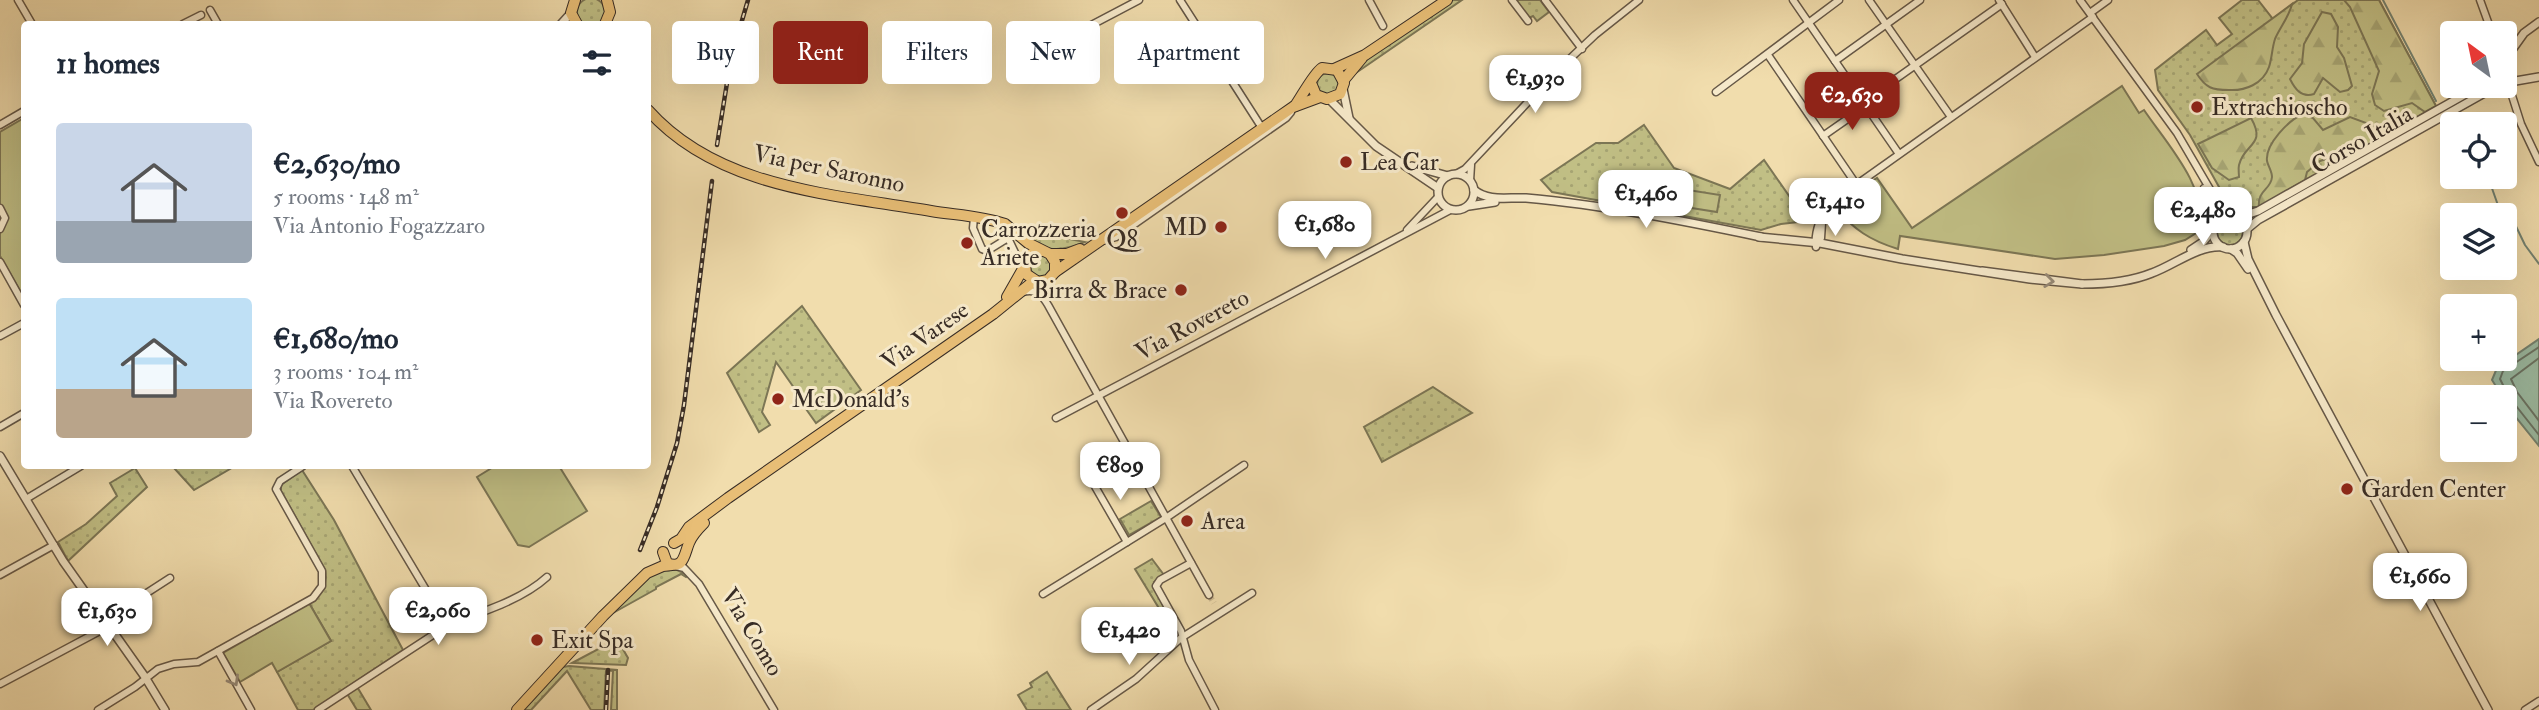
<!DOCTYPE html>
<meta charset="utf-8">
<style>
body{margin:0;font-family:"IM FELL Double Pica",serif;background:#f6f6f7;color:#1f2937;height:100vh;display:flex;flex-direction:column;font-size:26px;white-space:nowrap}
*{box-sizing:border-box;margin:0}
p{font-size:23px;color:#747a83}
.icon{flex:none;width:38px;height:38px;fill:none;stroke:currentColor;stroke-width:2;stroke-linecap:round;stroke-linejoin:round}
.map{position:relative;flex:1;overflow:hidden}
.details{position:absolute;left:21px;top:21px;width:630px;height:448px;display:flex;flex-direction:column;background:#fff;border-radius:7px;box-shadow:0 7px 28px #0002}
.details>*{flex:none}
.guide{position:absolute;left:672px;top:21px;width:665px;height:63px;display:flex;gap:14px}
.needle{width:46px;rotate:327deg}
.tools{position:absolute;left:2440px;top:21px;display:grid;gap:14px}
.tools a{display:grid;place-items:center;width:77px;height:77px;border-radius:7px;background:#fff;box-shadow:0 7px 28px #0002;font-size:35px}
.price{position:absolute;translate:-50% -60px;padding:0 16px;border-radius:14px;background:#fff;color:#222;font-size:23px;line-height:46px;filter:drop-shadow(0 2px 4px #0008)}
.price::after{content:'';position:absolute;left:50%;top:42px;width:21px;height:16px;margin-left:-10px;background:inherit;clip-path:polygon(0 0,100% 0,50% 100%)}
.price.selected{background:#8f2418;color:#fff}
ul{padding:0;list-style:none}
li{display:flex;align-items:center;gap:21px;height:175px;padding:0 35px}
li span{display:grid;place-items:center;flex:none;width:196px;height:140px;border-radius:7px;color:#555}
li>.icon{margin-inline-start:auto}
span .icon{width:84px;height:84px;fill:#fffc;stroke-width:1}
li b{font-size:30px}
h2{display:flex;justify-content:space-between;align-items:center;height:84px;padding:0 35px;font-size:30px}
.pill{padding:0 24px;border-radius:7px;background:#fff;box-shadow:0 7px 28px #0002;font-size:24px;line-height:63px}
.pill.selected{background:#8f2418;color:#fff}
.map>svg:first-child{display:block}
.grass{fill:url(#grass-dots);stroke:#7c7655;stroke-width:2}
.forest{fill:url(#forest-firs);stroke:#7c7655;stroke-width:2}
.garden{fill:#c1bf85;stroke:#7c7655;stroke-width:2}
.water{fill:#9cbda5;stroke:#748372;stroke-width:2}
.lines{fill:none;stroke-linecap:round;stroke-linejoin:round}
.shore{stroke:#6a7465;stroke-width:2}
.stream{stroke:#748372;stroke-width:2}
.minor-tunnel{stroke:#ccba92;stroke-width:6;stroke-dasharray:6 3;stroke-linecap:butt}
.minor-casing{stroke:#665847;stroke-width:9}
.tertiary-casing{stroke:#665847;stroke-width:10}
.primary-casing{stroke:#372c25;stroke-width:12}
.minor{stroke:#f6e9ca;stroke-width:6}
.tertiary{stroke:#f6e9ca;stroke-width:7}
.primary{stroke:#e8be76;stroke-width:10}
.rail-casing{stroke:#372c25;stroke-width:4.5}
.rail{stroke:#f6e9ca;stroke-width:2;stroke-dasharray:5;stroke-linecap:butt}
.oneway{stroke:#968a78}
.poi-dot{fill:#8f2418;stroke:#f6e9ca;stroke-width:2.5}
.labels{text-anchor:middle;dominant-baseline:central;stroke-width:6;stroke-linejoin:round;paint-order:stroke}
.poi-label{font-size:24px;fill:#372c25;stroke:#f6e9ca;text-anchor:start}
.street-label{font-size:24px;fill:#372c25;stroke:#f6e9ca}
</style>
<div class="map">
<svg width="2539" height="710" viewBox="0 0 2539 710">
<defs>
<pattern id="grass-dots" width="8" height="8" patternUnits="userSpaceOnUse" patternTransform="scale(1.75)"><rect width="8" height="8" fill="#c1bf85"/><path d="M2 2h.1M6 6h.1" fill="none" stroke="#a6a473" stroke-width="1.8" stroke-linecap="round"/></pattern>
<pattern id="forest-firs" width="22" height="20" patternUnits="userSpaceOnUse" patternTransform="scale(1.75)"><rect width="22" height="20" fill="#c1bf85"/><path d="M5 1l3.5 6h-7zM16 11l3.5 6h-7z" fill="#a6a473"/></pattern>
</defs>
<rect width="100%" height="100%" fill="#f1ddad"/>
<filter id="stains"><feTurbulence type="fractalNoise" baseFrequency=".00286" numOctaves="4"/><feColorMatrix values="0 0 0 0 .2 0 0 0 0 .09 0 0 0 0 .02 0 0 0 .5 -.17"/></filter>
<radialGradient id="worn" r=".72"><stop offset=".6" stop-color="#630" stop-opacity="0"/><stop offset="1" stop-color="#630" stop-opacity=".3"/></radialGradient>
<g class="grass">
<circle cx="591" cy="12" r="14"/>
<path d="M1452,0H1462L1350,77C1364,53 1426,17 1452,0Z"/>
<path d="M1516,0H1540L1549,12L1537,21L1533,16L1529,18Z"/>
<path d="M2242,0H2258L2273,19L2298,0H2379L2436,106L2259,207H2237L2223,194L2190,135L2158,90L2155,70L2206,30L2217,45L2232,34L2219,18Z"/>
<circle cx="1328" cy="84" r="11"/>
<path d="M1644,125L1674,168L1730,189L1764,160L1803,216L1798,222L1781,224L1761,230L1552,192L1541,180L1596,143H1618Z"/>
<circle cx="2230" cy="232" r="13"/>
<path d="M1019,229L1085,242C1054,255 1043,250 1018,230Z"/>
<circle cx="1041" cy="266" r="11"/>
<path d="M802,306L861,390L816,423L806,409V405L776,362L762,412L770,425L759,432L727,373Z"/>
<path d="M1433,387L1472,413L1382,462L1364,427Z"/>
<path d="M176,466H235L194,490L174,468Z"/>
<path d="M135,468L147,487L68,561L58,542L86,524L117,496L110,483Z"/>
<path d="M302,470L334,520L403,650L313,710H298L277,672L331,641L309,603C321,592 328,587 325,570L281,491V485Z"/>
<path d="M1151,501L1161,517L1129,535L1120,519Z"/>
<path d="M1152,559L1164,575L1154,582L1177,625L1171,628L1135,569Z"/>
<path d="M675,569L688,575L686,577L681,574L656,587V589L613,613C621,603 647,576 658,571C663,569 670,569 675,569Z"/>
<path d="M617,639L628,658L626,665L572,663Z"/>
<path d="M569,666L617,670V710H611L613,671L606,670L604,710H591L567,671L531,710H523L563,667Z"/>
<path d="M1047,672L1071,710H1027L1018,695L1032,687L1030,683Z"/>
<path d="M356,685L371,710H357L346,692Z"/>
</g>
<g class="forest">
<path d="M2344,0H2379L2436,106L2425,112L2412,103L2384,111L2375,105L2372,94L2379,71L2350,7Z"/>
<path d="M2292,4C2289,17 2280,27 2275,39C2272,48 2272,58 2269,67C2263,84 2245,91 2229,90C2212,90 2206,88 2197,74Z"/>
<path d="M2322,12L2331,14L2338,27L2337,47L2344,58L2352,86L2348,90L2340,92L2323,78L2314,94C2301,98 2295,89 2290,79L2302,63L2304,44Z"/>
<path d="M2303,114L2313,118L2323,130L2350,117L2377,127L2382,137L2343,159L2332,157L2320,161L2307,172L2305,180L2259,207C2257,190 2271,190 2272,177C2272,171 2268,166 2267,161C2265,144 2289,120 2303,114Z"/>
<path d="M2251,118C2267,146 2244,143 2239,165C2238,169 2239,173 2239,177L2229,180L2212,168L2198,144Z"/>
</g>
<g class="garden">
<path d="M2122,86L2139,113L2144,110C2167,144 2207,186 2201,230L2185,240L2164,246L2104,255L2055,259L1900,236L1898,249C1869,240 1855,230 1834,207L1877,178L1912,228Z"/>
<path d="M24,118V298L0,256V132Z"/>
<path d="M1669,187L1720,195L1717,212L1666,204Z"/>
<path d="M495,466H559L587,511L529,547L518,545L477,477Z"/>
<path d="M309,603L331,641L277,672L272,663L240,682L223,653Z"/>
</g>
<path class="water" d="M2539,339V446L2514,415L2492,380L2497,368Z"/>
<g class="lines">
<g class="shore">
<path d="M2539,347L2503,371L2500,379L2509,397L2539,435"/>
<path d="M2539,358L2511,379L2517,392L2539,421"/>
</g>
<g class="stream">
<path d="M2383,0L2436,101"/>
<path d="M2447,122L2452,128"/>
<path d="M2488,177L2500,211L2512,218L2525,245L2539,264"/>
</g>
<path class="minor-tunnel" d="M1209,595L1214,603"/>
<g class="minor-casing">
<g id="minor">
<path d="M18,0L32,24"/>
<path d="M1180,0L1262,128"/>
<path d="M1369,0L1383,26"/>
<path d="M1512,0L1528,21"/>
<path d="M1545,0L1582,49"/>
<path d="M1793,0L1899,154"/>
<path d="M1869,0L1951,117"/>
<path d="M1999,0L2035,57"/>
<path d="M2080,0L2177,133L2218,203L2230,214"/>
<path d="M2480,0L2492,33"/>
<path d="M210,10L218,24"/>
<path d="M2090,13L2108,0"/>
<path d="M183,24L201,15"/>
<path d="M1082,30L1139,0"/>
<path d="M1768,55L1856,184"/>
<path d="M1835,61L1920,0"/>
<path d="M2504,64L2511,75L2508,83"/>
<path d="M2508,83L2521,124L2539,162"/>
<path d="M1716,92L1839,0"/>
<path d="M1863,102L2002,4"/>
<path d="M0,125L24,111"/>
<path d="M1823,136L1866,106"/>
<path d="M1456,174L1465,169L1558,70L1595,35L1639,0"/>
<path d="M1470,181L1471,165"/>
<path d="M2204,188L2213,208L2215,223"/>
<path d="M0,208L5,218L0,229"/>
<path d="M974,218L973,228L982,249L987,251L1008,238L1019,261"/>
<path d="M1407,230L1438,197"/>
<path d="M1102,241L1116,237L1286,118L1291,112"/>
<path d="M1817,245L1821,238L1822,223"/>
<path d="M1816,247C1814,233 1821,212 1832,202L2093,17"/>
<path d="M0,262L24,305"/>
<path d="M1023,292C1036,288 1042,295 1048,305L1209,595"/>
<path d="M0,336L24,323"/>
<path d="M1056,418L1450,210"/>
<path d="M0,427L24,413"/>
<path d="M352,466L441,615L449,621"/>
<path d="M1089,476L1127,542"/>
<path d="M26,499L81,466"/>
<path d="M1191,563L1160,580L1156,586L1181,631L1189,660L1215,710"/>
<path d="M676,566L684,568L699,584L774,710"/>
<path d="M0,575L54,545"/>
<path d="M1043,594L1166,518L1244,465"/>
<path d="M105,620L170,578"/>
<path d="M218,651L251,710"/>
<path d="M0,684L109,626"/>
<path d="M98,710L135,687L158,669L174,664L198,662L313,598L322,586V571L276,489L280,481L303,466"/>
<path d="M318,710L442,629L449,621C480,615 524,598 547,577"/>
<path d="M1091,710L1136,679L1181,638L1252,593"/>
<path d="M2525,710L2539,701"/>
</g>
</g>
<g class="tertiary-casing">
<g id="tertiary">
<path d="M561,24L571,13"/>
<path d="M2504,61L2524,33L2539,22"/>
<path d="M2504,83L2539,77"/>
<path d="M1343,89L1349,118"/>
<path d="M1329,99L1376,146L1438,188"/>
<path d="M1412,166L1448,176"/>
<circle cx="1456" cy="192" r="18"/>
<path d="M1474,190C1489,202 1507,197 1526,198C1604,205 1684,221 1761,237"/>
<path d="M1469,206L1495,202"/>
<circle cx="2230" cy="232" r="17"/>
<path d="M2240,217L2258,211L2480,86"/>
<path d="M2247,229L2258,220L2497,86"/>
<path d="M1759,237L1820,243L1902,259L2030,279L2082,284L1982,271"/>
<path d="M2244,242L2248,259L2276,315L2488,710"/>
<path d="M2231,249L2237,253L2248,269"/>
<path d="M2191,250L2203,242L2213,230"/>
<path d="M2082,284C2105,284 2130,282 2152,273C2175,265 2197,245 2223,247"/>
<path d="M0,456L63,561L145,677L165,710"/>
</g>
</g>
<g class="primary-casing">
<g id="primary">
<path d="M575,0L571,13L577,24"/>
<path d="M605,24L610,12L607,0"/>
<path d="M1334,69L1365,55L1447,0"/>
<path d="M1343,81L1362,58"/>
<path d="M1295,106C1302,96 1314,73 1322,68L1337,70L1344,83L1340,94L1327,99L1316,95L1311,83"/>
<path d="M648,110C718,189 833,194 931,211C955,215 982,216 1005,224L1028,243L1050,254L1055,262V272"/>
<path d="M1042,251L1031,254L1025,263L1026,274L1038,282L1048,280L1055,272L1293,107L1320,97"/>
<path d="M1050,254H1067L1080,249"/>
<path d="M1007,297L1024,267"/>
<path d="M674,543L681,539L689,527L728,498L993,314L1034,281"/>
<path d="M663,552L667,563C684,570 684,555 689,543C692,535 698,529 704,523"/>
<path d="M517,710L603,616L647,573L663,566L672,565"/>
</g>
</g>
<use href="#minor" class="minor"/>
<use href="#tertiary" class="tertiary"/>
<use href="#primary" class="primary"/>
<g class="rail-casing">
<g id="rail">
<path d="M717,145L731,58L748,0"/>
<path d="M640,550L657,507L677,443L684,405L712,181"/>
<path d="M606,710L608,670"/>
</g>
</g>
<use href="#rail" class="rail"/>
</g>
<defs><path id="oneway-chevron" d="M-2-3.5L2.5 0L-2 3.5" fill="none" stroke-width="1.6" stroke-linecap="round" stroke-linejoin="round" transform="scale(1.75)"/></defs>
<g class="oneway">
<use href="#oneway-chevron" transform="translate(2049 281) rotate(7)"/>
<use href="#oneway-chevron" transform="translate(234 681) rotate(60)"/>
</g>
<g class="poi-dot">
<circle cx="2197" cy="107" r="7"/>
<circle cx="1346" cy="162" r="7"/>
<circle cx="1122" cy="213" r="7"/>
<circle cx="1221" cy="227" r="7"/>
<circle cx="967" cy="243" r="7"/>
<circle cx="1181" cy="290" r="7"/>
<circle cx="778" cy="399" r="7"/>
<circle cx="2347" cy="489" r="7"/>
<circle cx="1187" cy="521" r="7"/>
<circle cx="537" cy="640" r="7"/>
</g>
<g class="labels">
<g class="poi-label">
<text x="2211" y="107">Extrachioscho</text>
<text x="1360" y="162">Lea Car</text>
<text x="1207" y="227" text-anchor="end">MD</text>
<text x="981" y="229">Carrozzeria<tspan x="981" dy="28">Ariete</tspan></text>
<text x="1122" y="239" text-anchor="middle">Q8</text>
<text x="1167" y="290" text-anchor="end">Birra &amp; Brace</text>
<text x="792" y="399">McDonald's</text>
<text x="2361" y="489">Garden Center</text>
<text x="1201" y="521">Area</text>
<text x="551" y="640">Exit Spa</text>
</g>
<g class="street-label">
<text transform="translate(2362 140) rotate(-30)">Corso Italia</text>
<text transform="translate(829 169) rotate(12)">Via per Saronno</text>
<text transform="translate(1192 325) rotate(-28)">Via Rovereto</text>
<text transform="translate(925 336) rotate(-35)">Via Varese</text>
<text transform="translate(752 632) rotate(59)">Via Como</text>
</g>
</g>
<rect width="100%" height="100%" filter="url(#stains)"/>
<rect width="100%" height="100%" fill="url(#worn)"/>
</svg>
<div class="tools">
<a><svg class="needle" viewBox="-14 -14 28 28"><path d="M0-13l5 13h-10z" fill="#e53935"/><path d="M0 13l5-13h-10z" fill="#747a83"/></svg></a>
<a><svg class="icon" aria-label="locate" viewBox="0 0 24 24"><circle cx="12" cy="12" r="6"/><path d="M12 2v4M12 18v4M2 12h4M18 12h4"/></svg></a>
<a><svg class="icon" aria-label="layers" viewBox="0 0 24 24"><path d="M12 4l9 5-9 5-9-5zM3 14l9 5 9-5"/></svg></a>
<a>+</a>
<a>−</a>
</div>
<b class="price" style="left:1535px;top:115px">€1,930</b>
<b class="price selected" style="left:1852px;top:132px">€2,630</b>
<b class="price" style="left:1646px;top:230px">€1,460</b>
<b class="price" style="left:1835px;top:238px">€1,410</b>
<b class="price" style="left:2203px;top:247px">€2,480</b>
<b class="price" style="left:1325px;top:261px">€1,680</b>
<b class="price" style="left:1120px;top:502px">€809</b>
<b class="price" style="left:2420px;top:613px">€1,660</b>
<b class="price" style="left:438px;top:647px">€2,060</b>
<b class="price" style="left:107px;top:648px">€1,630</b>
<b class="price" style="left:1129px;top:667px">€1,420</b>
<div class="guide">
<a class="pill">Buy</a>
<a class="pill selected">Rent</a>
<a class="pill">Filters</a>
<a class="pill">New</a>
<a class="pill">Apartment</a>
</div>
<section class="details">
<h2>11 homes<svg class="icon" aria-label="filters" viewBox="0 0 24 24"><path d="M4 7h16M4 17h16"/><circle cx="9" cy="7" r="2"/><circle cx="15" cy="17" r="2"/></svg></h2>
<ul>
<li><span style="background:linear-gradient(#c9d6e8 70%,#9aa5b1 0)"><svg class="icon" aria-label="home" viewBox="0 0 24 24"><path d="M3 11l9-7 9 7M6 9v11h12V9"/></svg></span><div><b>€2,630/mo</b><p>5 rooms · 148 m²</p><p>Via Antonio Fogazzaro</p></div></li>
<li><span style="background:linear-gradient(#bfe0f5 65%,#b9a48a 0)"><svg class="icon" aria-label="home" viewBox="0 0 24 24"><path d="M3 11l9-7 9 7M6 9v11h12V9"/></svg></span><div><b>€1,680/mo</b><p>3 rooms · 104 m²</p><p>Via Rovereto</p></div></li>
</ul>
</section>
</div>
